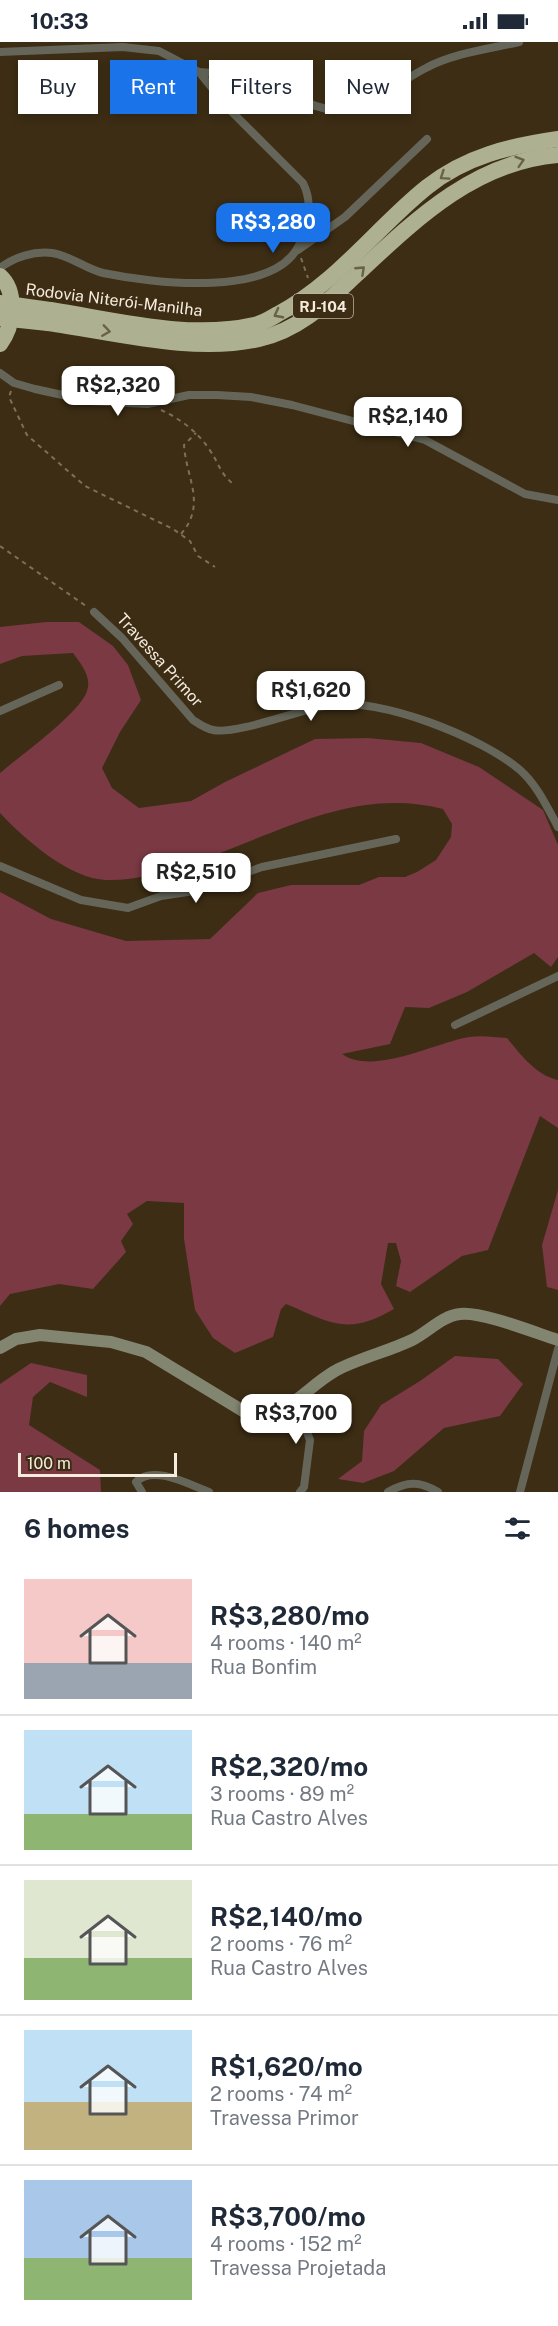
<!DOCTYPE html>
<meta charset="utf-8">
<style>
body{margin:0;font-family:"Public Sans",sans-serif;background:#f2f2f3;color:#1f2937;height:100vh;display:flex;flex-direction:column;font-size:22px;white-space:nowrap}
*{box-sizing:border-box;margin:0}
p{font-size:20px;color:#747a83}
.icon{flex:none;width:33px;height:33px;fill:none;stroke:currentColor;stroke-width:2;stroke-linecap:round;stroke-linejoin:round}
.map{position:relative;height:1450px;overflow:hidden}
.details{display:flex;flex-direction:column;background:#fff;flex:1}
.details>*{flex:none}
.top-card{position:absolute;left:18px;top:18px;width:522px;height:54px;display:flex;gap:12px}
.scale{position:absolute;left:18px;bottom:15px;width:159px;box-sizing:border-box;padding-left:6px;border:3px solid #f6ecde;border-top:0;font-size:16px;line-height:21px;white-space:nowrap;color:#f6ecde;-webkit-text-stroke:4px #3c2d14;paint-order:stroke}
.price{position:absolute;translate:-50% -51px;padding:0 14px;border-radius:12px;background:#fff;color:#222;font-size:20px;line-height:39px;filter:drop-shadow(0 2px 3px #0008)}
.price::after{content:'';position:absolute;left:50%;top:36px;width:18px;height:14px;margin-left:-9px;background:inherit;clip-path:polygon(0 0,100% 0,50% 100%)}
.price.current{background:#1a73e8;color:#fff}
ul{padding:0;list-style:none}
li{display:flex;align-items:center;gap:18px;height:150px;padding:0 24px}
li+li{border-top:2px solid #e0e1e3}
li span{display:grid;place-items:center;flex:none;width:168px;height:120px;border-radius:0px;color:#555}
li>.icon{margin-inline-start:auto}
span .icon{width:72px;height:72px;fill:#fffc;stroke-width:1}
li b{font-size:26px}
h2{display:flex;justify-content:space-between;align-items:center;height:72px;padding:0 24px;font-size:26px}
.pill{padding:0 21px;border-radius:0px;background:#fff;box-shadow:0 3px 9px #0003;font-size:21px;line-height:54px}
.pill.current{background:#1a73e8;color:#fff}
.status{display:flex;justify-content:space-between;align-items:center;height:42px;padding:0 30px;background:#fff;direction:ltr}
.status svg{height:16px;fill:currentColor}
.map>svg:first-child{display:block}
.green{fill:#7a3943}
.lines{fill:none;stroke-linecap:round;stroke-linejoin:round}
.path{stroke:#7d705b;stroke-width:2;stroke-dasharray:4.5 4.5;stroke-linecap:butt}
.street{stroke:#656659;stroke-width:8}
.secondary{stroke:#828570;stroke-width:12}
.highway{stroke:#adb191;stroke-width:16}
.highway-bridge{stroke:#adb191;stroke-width:16}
.oneway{stroke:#696246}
.labels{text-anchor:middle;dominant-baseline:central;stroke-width:6;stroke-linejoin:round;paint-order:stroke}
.shield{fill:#3c2d14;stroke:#beb3a1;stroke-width:1.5}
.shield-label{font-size:15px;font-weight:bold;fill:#f6ecde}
.street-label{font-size:16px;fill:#f6ecde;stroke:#3c2d14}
</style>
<div class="status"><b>10:33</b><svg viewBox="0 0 49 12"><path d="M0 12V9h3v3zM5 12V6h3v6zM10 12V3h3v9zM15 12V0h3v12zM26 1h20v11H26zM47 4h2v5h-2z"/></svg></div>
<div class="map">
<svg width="558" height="1450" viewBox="0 0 558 1450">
<rect width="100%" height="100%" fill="#3c2d14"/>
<g class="green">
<path d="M46,580H79L113,604L128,623L141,658L120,690L102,726L112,746L139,766L191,759L225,740L315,697L368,696L421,701L479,725L543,768L558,803V915L551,925L534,911L467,950L429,966L405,965L390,1002L342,1012C373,1034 434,1001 469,995C481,993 495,995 507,996C521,1013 536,1033 558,1038V1086L540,1074L488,1208L462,1214L410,1250L396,1244L401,1219L396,1201H388L381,1242L394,1267C348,1294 331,1281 286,1262L281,1267L273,1295L235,1311L213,1296L195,1268L184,1197V1161L147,1159L127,1172L133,1182L121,1199L126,1210L93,1247L59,1242L10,1252L0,1264V850L51,877L126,899L210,897L258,851L291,843H359L379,835H405L417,830L436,818L451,795L452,782L443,767C351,743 271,796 186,823C161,831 133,839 106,838C70,837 24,797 0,771V731C20,714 80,671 87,649C92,635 81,622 73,611L22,614L0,622V585Z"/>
<path d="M558,1148V1248L547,1245L542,1203Z"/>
<path d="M455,1314L498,1317L523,1342L500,1374L444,1386L394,1429L363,1441L338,1437L362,1419L364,1389L381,1363L420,1339Z"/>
<path d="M31,1321L87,1333V1355L50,1340L33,1355L29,1383L100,1428L101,1450H0V1342Z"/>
</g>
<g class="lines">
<g class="path">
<path d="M301,216L308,236"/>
<path d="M11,349L9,355L27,393L85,444L173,487L190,499L198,514L215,525"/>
<path d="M161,368C179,376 198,390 209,407C219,421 219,430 233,442"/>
<path d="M181,492C207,462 186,436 184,403L196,391"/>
<path d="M0,504L86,564"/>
</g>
<g class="street">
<path d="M0,10L123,5L159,9L199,30L230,68L303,141C313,161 308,177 301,198C281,258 151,241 103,231C86,227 69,213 52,211C34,209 14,215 0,226"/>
<path d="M199,30C231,31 261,43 292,54C306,60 319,67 335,68C371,69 397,40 426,26C454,11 489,7 519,0"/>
<path d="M298,208L345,175L427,97"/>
<path d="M0,331L14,341L35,347L90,359L147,362L189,353H217L251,355L292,363L425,398L525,452L558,458"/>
<path d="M94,570L122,596L193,678C199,682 206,687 213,688C237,693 301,667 329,663C380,655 481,695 520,728C537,743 547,765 558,785"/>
<path d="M0,669L59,643"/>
<path d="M0,824L81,858L128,866L161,854L194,849L262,825L396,797"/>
<path d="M455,983L558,934"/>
<path d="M295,1360L310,1398L304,1445L300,1450"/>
<path d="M142,1450L136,1440C153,1422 190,1443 209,1450"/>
<path d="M388,1450C407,1439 420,1439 438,1450"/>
<path d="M520,1450L558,1307"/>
</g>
<path class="secondary" d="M0,1306L16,1297L40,1293L111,1300L146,1310L248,1372C292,1374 301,1349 335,1329C359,1316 387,1310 412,1298C428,1290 442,1274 460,1272C481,1269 536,1291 558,1298"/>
<g class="highway">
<path d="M0,234C17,249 14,284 0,302"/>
<path d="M50,268C116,278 188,298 254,283C262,282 271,276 278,272C337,241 377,185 427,145C466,114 510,104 558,97"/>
<path d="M48,281C113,290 194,312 259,297C300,288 327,260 356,233C415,178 474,120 558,113"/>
</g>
<g class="highway-bridge">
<path d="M0,261L50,268"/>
<path d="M0,276L48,281"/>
</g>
</g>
<defs><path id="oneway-chevron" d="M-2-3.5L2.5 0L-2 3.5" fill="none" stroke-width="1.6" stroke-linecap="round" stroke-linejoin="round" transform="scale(1.5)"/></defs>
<g class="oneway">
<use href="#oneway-chevron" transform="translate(520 119) rotate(-17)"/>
<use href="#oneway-chevron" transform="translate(444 134) rotate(146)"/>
<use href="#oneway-chevron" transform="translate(361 228) rotate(-43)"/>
<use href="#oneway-chevron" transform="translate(278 272) rotate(152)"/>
<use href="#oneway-chevron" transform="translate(106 289) rotate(8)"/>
</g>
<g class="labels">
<rect class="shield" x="293" y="252" width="60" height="24" rx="4.5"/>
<g class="shield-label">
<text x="323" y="264">RJ-104</text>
</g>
<g class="street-label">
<text transform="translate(114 258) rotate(7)">Rodovia Niterói-Manilha</text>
<text transform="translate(160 618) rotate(48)">Travessa Primor</text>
</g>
</g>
</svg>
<div class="scale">100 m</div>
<b class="price current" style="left:273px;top:212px">R$3,280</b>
<b class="price" style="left:118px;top:375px">R$2,320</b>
<b class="price" style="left:408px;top:406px">R$2,140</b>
<b class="price" style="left:311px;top:680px">R$1,620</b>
<b class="price" style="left:196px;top:862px">R$2,510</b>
<b class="price" style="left:296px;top:1403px">R$3,700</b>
<div class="top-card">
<a class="pill">Buy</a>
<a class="pill current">Rent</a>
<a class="pill">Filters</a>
<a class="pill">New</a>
</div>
</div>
<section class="details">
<h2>6 homes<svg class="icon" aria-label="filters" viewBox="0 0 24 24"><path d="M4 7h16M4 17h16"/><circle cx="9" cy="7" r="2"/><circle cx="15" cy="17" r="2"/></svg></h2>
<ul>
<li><span style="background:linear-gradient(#f6c9c9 70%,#9aa5b1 0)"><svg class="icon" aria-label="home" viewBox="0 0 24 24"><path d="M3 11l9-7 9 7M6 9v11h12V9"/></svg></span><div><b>R$3,280/mo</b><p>4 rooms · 140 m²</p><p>Rua Bonfim</p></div></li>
<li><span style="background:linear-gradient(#bfe0f5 70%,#8fb573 0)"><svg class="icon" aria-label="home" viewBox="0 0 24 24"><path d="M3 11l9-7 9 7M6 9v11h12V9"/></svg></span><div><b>R$2,320/mo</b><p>3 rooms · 89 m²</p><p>Rua Castro Alves</p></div></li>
<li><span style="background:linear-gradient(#dfe7d0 65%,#8fb573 0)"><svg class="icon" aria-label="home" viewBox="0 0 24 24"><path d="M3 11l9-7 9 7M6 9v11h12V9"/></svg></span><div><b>R$2,140/mo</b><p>2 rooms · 76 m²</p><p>Rua Castro Alves</p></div></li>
<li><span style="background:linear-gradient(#bfe0f5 60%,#c2b280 0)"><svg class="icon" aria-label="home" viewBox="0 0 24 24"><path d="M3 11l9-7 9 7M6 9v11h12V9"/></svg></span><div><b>R$1,620/mo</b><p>2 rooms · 74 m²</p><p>Travessa Primor</p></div></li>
<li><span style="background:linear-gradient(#a9c7e8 65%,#8fb573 0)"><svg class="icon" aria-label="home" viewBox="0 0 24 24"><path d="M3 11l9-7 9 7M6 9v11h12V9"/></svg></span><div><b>R$3,700/mo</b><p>4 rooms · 152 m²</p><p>Travessa Projetada</p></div></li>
</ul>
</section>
